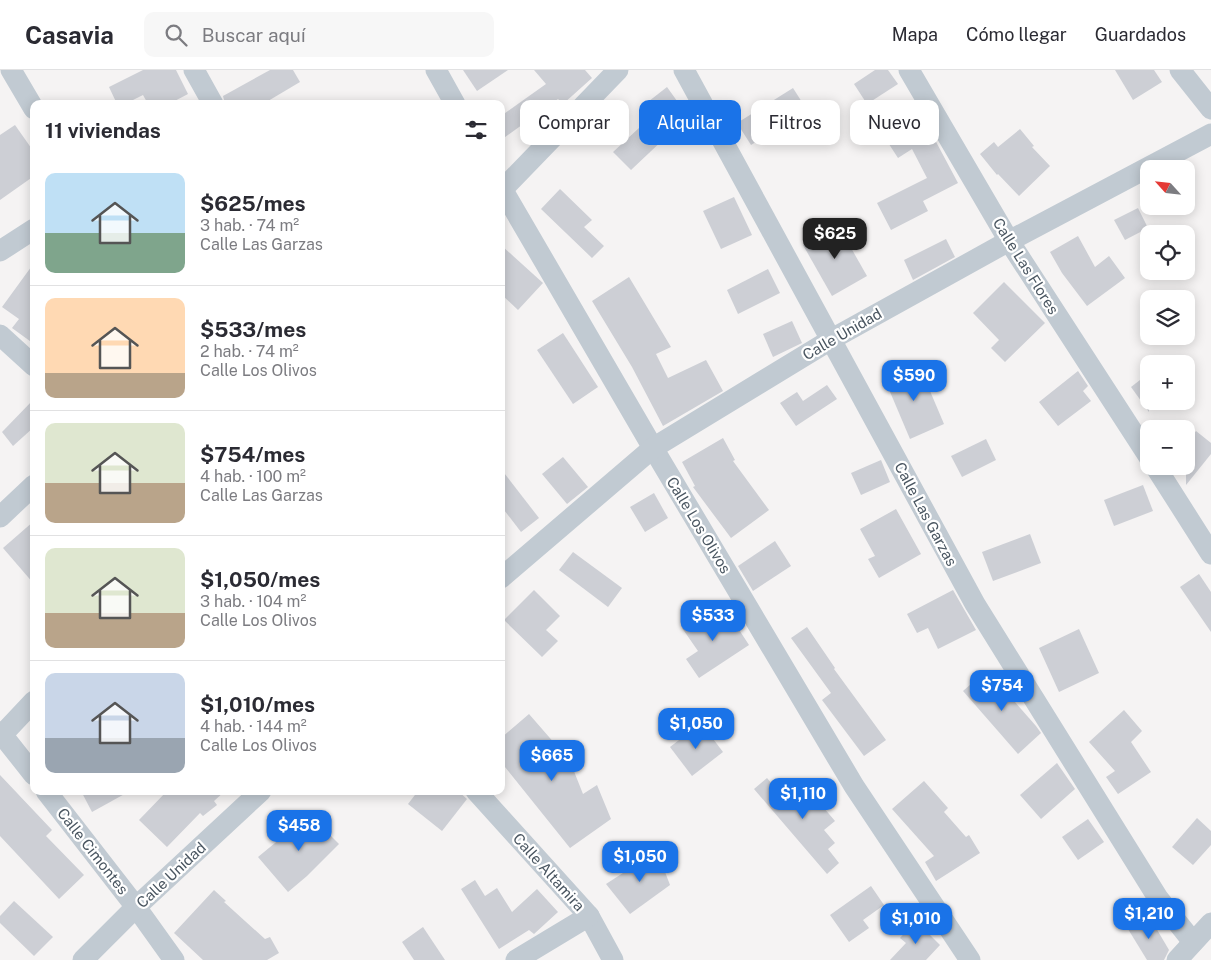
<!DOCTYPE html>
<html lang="es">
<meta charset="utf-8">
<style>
body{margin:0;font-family:"Public Sans",sans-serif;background:#f7f7f7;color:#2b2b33;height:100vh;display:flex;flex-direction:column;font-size:19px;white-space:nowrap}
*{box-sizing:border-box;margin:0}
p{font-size:16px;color:#7c7c81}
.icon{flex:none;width:28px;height:28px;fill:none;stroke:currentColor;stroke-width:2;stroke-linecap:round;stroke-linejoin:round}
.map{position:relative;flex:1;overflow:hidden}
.side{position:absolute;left:30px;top:30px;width:475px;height:695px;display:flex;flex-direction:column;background:#fff;border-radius:10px;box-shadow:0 2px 12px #0003}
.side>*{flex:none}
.banner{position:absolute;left:520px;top:30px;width:475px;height:45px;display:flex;gap:10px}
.needle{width:32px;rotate:297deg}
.controls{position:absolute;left:1140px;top:90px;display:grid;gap:10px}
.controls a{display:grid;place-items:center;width:55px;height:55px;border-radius:10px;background:#fff;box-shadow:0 2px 12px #0003;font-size:25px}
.price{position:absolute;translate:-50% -42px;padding:0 11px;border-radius:10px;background:#1a73e8;color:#fff;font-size:16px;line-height:32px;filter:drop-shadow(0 1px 2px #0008)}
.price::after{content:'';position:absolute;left:50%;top:30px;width:15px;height:11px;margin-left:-8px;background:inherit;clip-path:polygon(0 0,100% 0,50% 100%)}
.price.current{background:#222;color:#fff}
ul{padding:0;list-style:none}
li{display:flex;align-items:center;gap:15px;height:125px;padding:0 15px}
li+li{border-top:1px solid #e1e1e2}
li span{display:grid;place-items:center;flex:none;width:140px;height:100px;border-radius:10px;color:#555}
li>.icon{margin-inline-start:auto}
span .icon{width:60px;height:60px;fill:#fffc;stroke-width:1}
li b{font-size:21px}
h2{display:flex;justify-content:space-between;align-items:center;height:60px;padding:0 15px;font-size:21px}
.pill{padding:0 18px;border-radius:10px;background:#fff;box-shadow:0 2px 12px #0003;font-size:18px;line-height:45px}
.pill.current{background:#1a73e8;color:#fff}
header{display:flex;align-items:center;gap:30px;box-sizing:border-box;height:70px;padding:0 25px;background:#fff;border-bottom:1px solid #e1e1e2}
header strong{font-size:24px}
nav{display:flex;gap:28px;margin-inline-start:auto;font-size:18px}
.search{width:350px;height:45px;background:#f7f7f7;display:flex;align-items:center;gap:12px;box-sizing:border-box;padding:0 18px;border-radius:10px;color:#7c7c81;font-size:19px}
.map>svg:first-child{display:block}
.building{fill:#cdcfd5}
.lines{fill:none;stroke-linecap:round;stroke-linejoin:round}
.street{stroke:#c1cad2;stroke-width:21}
.labels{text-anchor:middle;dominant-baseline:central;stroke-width:4.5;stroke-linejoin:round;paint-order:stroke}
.street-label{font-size:15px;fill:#4a5661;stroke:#fff}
</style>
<header>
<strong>Casavia</strong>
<div class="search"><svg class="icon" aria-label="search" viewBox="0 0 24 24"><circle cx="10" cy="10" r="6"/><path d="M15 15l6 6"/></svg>Buscar aquí</div>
<nav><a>Mapa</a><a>Cómo llegar</a><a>Guardados</a></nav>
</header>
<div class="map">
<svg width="1211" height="890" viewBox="0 0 1211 890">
<rect width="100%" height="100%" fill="#f5f3f3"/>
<g class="building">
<path d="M143,0H176L188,24L169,34H148L143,25L125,34H117L109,17Z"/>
<path d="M270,0H293L300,12L263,34H225L223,26Z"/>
<path d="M463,0H508L477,21Z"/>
<path d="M534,0H585L592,8L563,34L558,29L501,70V46L546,14Z"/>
<path d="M875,0H888L898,14L867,34L854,14Z"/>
<path d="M1115,0H1154L1162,12L1133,30Z"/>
<path d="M667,17L695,56L671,73L667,66L631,100L613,82L652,46L644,35Z"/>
<path d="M793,18L807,40L751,75L737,53Z"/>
<path d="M918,46L933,69L934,68L958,113L923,131L928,141L891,160L877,133L927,108L912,79L898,88L885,68Z"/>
<path d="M15,55L34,82V106L0,130V65Z"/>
<path d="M1020,59L1034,76L1032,77L1050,96L1019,126L998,104L997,105L980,84L994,72L998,77Z"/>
<path d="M560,119L592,150L584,157L604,176L592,188L541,139Z"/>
<path d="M734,127L752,165L721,179L703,141Z"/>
<path d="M1138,138L1148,158L1125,170L1114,150Z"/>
<path d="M838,155L867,206L832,226L803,175Z"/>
<path d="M1078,166L1095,197L1109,186L1125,208L1087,236L1062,203L1050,182Z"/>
<path d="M946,169L955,187L913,210L904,190Z"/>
<path d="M501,175L543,213L518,240L501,224Z"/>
<path d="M34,193V274L12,258L19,249L2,237Z"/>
<path d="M768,199L780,223L738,244L727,220Z"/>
<path d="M629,207L671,277L656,284L668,308L706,290L723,321L663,356L632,297L592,231Z"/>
<path d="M1004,212L1045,253L1005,292L991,278L999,270L973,243Z"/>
<path d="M792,251L802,273L773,287L763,264Z"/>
<path d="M563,263L598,317L573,334L537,280Z"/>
<path d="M919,295L944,354L910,369L885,310Z"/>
<path d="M1078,301L1088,316L1083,321L1091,331L1058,356L1039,332Z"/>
<path d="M1149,303V342L1131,317Z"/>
<path d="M827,315L837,329L796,356L780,333L797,322L803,331Z"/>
<path d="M34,329V357L13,376L2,362Z"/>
<path d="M1196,361L1211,373V384L1186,415V374Z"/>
<path d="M723,368L735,390L733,391L769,440L731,468L693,417L695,416L682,392Z"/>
<path d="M986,369L996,390L962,407L951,386Z"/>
<path d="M563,387L588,417L567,434L542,404Z"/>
<path d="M881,390L890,412L861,425L851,403Z"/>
<path d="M501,399L539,448L521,462L501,436Z"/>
<path d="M1143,415L1153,441L1114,456L1104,430Z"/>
<path d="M654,423L668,448L645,462L630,437Z"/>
<path d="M896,439L921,484L879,508L868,489L875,486L860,459Z"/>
<path d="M34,451V514L3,478Z"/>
<path d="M1030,464L1041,493L993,511L982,482Z"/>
<path d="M775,471L791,496L753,521L738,496Z"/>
<path d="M573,482L622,518L608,537L559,500Z"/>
<path d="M1199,504L1211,522V562L1180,517Z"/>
<path d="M534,520L560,546L546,560L558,571L542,587L504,550Z"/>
<path d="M953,520L976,560L938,579L928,558L917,563L907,544Z"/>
<path d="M712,538L723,554L732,549L749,575L699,608L686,589L698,581L682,558Z"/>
<path d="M807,557L835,598L834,599L886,670L864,686L822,630L831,623L791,568Z"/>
<path d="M1079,559L1099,603L1059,622L1039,578Z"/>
<path d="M987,600L1036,656L1041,663L1018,684L963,621Z"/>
<path d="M1124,640L1142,661L1131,672L1151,702L1118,724L1106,707L1115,701L1089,672Z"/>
<path d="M529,644L556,675L562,671L583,724L597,715L611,749L570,778L501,692V668Z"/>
<path d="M701,653L723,682L692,706L670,677Z"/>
<path d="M1057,693L1075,719L1041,749L1020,725Z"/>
<path d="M0,705L52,760L46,766L84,805L59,829L0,766Z"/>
<path d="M767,708L783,727L801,711L835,751L824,760L835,773L828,779L839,793L827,804L754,719Z"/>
<path d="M924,711L948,738L944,742L966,767L969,765L980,783L936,811L925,792L934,786L892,739Z"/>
<path d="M81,721H130L92,742Z"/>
<path d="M167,721H225L214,731L217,735L203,746L200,743L167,777L139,750Z"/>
<path d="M418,721H458L467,729L442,761L408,734Z"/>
<path d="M305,740L339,774L307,806L288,822L258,787L292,759L290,756Z"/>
<path d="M1197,748L1211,761V775L1193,795L1172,777Z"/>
<path d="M1088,749L1104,772L1078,790L1062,767Z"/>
<path d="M657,781L670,815L630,844L606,814Z"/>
<path d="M475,810L485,826L497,818L512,842L537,819L558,842L534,864L529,860L499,879L461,819Z"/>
<path d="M871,816L884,835L863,850L869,858L849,872L830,845Z"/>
<path d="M214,820L226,831L224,832L265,869L270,867L279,883L267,890H203L174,863Z"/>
<path d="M14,831L53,867L34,886L0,853V846Z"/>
<path d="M1149,846L1169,880L1164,890H1147L1128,859Z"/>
<path d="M916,851L940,875L926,890H890L906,873L900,868Z"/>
<path d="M423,857L445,890H414L402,872Z"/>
</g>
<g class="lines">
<g class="street">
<path d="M11,0L34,39"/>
<path d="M194,0L213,34"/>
<path d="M436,0L455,34"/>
<path d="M684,0L975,534L1158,828L1193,872"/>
<path d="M909,0L1009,171L1149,387"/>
<path d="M1180,0L1211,39"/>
<path d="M501,117L653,378L854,716L970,890"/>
<path d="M501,121L618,0"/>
<path d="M0,181L34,159"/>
<path d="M0,265L34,296"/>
<path d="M1155,396L1211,484"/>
<path d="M0,447L34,415"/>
<path d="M501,508L653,378L832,269L1009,171L1211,64"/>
<path d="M0,662L34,705"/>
<path d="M0,667L34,631"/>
<path d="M46,721L136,837L174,890"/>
<path d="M476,721L589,846L613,890"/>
<path d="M83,890L136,837L261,721"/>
<path d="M516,890L589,846"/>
<path d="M1177,890L1211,853"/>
</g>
</g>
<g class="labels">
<g class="street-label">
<text transform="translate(1026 196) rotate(58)">Calle Las Flores</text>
<text transform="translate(842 264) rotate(-30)">Calle Unidad</text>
<text transform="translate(926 444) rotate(62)">Calle Las Garzas</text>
<text transform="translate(699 455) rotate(59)">Calle Los Olivos</text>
<text transform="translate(93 781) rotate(52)">Calle Cimontes</text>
<text transform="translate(549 802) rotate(48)">Calle Altamira</text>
<text transform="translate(171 805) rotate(-43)">Calle Unidad</text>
</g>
</g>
</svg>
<div class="controls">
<a><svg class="needle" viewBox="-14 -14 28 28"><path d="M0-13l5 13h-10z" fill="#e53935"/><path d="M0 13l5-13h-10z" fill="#7c7c81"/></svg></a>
<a><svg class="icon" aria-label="locate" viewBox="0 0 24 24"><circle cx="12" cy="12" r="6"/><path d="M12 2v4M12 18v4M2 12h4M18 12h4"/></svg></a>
<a><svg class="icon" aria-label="layers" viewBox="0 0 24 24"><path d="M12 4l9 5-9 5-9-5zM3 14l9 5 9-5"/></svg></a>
<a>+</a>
<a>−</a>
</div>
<b class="price current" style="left:835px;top:190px">$625</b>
<b class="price" style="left:914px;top:332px">$590</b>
<b class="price" style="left:713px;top:572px">$533</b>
<b class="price" style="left:1002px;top:642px">$754</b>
<b class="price" style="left:696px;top:680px">$1,050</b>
<b class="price" style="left:552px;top:712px">$665</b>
<b class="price" style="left:803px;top:750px">$1,110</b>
<b class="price" style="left:299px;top:782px">$458</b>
<b class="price" style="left:640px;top:813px">$1,050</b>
<b class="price" style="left:1149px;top:870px">$1,210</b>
<b class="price" style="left:916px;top:875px">$1,010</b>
<div class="banner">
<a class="pill">Comprar</a>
<a class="pill current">Alquilar</a>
<a class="pill">Filtros</a>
<a class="pill">Nuevo</a>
</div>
<section class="side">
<h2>11 viviendas<svg class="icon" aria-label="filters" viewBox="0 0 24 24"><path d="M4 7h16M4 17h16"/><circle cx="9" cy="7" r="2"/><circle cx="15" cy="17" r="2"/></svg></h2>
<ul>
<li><span style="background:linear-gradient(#bfe0f5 60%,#7fa58c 0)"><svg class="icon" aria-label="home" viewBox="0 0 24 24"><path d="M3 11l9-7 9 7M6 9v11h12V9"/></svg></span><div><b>$625/mes</b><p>3 hab. · 74 m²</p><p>Calle Las Garzas</p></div></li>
<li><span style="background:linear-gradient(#ffd9b3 75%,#b9a48a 0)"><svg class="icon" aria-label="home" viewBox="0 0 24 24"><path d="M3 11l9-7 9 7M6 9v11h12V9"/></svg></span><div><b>$533/mes</b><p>2 hab. · 74 m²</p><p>Calle Los Olivos</p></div></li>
<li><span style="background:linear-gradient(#dfe7d0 60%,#b9a48a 0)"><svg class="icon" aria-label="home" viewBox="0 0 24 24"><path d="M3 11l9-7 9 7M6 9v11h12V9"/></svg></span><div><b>$754/mes</b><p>4 hab. · 100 m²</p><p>Calle Las Garzas</p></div></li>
<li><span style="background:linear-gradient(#dfe7d0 65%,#b9a48a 0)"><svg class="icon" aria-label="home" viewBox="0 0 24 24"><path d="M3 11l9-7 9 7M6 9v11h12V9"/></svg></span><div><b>$1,050/mes</b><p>3 hab. · 104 m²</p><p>Calle Los Olivos</p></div></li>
<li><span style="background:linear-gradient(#c9d6e8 65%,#9aa5b1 0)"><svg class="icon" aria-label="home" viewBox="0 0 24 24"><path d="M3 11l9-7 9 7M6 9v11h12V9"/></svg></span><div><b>$1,010/mes</b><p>4 hab. · 144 m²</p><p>Calle Los Olivos</p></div></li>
</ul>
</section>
</div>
